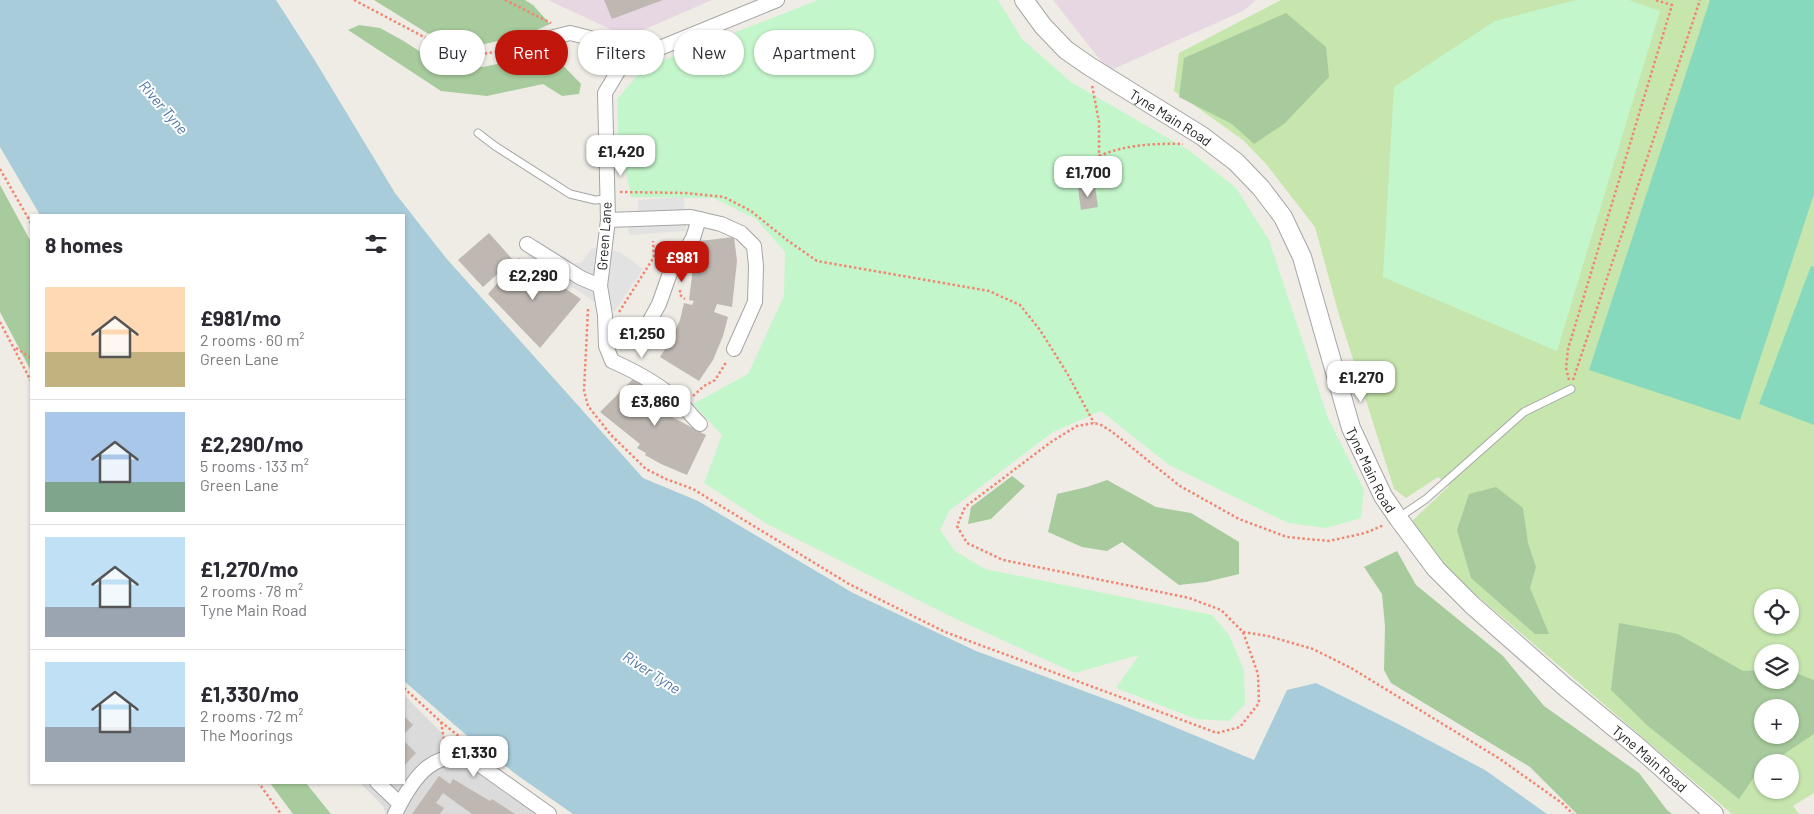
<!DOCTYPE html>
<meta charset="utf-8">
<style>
body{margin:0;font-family:Barlow,sans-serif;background:#f7f7f7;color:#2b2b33;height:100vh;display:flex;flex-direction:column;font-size:19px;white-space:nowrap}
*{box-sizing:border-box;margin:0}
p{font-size:16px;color:#7c7c81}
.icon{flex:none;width:28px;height:28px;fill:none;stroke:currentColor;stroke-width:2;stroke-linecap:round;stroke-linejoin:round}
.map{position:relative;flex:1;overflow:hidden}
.drawer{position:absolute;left:30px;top:214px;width:375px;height:570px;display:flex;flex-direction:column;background:#fff;border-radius:0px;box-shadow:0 1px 4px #0004}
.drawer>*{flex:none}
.guide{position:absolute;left:420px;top:30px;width:475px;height:45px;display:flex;gap:10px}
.fabs{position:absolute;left:1754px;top:589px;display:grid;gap:10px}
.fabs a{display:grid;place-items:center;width:45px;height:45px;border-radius:50%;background:#fff;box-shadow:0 1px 4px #0004;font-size:25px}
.price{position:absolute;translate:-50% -42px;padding:0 11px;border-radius:10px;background:#fff;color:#222;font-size:16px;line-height:32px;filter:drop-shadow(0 1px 2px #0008)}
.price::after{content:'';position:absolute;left:50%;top:30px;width:15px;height:11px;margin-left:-8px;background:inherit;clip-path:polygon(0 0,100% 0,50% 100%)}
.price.on{background:#c1160c;color:#fff}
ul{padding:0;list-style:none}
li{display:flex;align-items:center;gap:15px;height:125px;padding:0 15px}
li+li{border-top:1px solid #e1e1e2}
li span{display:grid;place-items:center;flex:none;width:140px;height:100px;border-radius:0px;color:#555}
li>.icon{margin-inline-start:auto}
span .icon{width:60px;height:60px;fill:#fffc;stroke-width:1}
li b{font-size:21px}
h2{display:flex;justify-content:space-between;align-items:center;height:60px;padding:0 15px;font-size:21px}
.tag{padding:0 18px;border-radius:22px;background:#fff;box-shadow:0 1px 4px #0004;font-size:18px;line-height:45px}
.tag.on{background:#c1160c;color:#fff}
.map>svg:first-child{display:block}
.residential{fill:#dcdbdb}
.industrial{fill:#e7d7e3}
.grass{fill:#c6e6ae;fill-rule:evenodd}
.forest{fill:#a7cb9c;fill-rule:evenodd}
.park{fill:#c4f6cb}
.pitch{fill:#87d9be}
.parking{fill:#e2e2e2}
.water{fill:#a8ccda}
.building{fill:#bfb8b2}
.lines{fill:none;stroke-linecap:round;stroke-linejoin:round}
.service-casing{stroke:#a5a5a5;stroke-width:9}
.minor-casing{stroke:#a5a5a5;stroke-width:16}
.tertiary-casing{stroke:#a5a5a5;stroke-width:20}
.path{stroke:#f18773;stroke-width:2.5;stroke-dasharray:2.5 2.5;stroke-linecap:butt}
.service{stroke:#fff;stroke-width:7}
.minor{stroke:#fff;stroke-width:14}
.tertiary{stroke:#fff;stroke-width:18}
.labels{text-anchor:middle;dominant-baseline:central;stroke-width:4;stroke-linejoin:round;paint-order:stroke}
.street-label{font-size:14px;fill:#1e1e1e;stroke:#fff}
.water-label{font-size:15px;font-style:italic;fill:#5078a8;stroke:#fff}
</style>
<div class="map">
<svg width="1814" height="814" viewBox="0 0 1814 814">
<rect width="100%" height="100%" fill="#efece5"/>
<path class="residential" d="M404,695L489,780L536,814H386L383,806L360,783L404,782Z"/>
<g class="industrial">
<path d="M548,0H712L627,37Z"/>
<path d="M1053,0H1256L1243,11L1109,71Z"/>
</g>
<path class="grass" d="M1281,0H1814V793L1793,806L1799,814H1732L1453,575L1412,521L1449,486L1438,477L1406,498L1394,489L1339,315L1315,227L1267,165L1243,140L1174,91L1179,53ZM1762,598H1790V625H1762ZM1762,652H1790V680H1762ZM1762,708H1790V735H1762ZM1762,762H1790V790H1762Z"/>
<g class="forest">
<path d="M374,0H525L533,5L550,24L528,34L467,48L427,33Z"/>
<path d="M1286,13L1326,47L1329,77L1284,124L1254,144L1232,124L1179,97L1184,58Z"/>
<path d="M359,25L380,28L402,40L427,56L452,67H483L530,57L554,56L581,84L579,94L562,96L543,84L487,96L441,91L348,30Z"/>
<path d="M0,185L31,242V371L0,312Z"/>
<path d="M1012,476L1025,486L991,519L968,524L971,507Z"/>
<path d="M1107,480L1156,507L1191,513L1239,542V574L1206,582L1179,585L1122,542L1107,551L1082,547L1048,532L1057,494L1087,487Z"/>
<path d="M1496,487L1523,508L1528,543L1536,567L1530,588L1549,634H1535L1471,578L1457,530L1469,494Z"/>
<path d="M1397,551L1416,585L1503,656L1544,706L1639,773L1667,810L1672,814H1577L1530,767L1391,683L1384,670L1385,626L1382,594L1364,567Z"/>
<path d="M1619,623L1678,634L1743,671L1762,670V680H1790V671L1814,680V734L1772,762H1762V769L1757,773L1739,799L1648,726L1611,690ZM1762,708H1790V735H1762Z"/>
<path d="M270,783H306L331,814H293Z"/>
</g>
<g class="park">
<path d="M818,0H998L1022,39L1071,82L1190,151L1236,188L1269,240L1328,418L1364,490L1361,518L1326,528L1288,523L1169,465L1101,411L1053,432L950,510L940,530L955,551L985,569L1212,615L1229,635L1244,670L1245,704L1229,721L1196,719L1116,688L1139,655L1075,673L956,619L767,524L704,483L722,435L693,404L748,374L784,296L785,252L756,219L713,198L631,197L618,134L617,99L644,68Z"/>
<path d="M1576,0H1629L1660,11L1557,351L1383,277L1394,87L1495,21Z"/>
</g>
<g class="pitch">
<path d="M1710,0H1814V194L1740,420L1589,370Z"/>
<path d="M1811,266L1814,267V425L1759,404Z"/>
</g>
<g class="parking">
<path d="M684,197L686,231L629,235L627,212H638V200Z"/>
<path d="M537,240L574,263H581L592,248L620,252L643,269L615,311L596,303L527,256Z"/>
</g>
<path class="water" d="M0,0H276L314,59L395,193L446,258L643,478L698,501L853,593L976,651L1124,706L1254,760L1287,690L1316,683L1400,725L1485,770L1547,814H573L517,775L471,739L404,681V215H40L0,147Z"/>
<g class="building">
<path d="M604,0H663L612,19Z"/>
<path d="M1095,186L1098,207L1081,210L1078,188Z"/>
<path d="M489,233L513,260L483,287L458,260Z"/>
<path d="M734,237L737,261L732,307L717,304L714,312L728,317L723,336L713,360L699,381L660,357L672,338L680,320L684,303L692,305L694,301L689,300L692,276L691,242Z"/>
<path d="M519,258L581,299L540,348L488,294Z"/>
<path d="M634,378L676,412L672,417L706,435L687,475L661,464L645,455L646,453L637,448L640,444L600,412Z"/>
<path d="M404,716L413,725L404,734Z"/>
<path d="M404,741L416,753L404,766Z"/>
<path d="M439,776L450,784L453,779L490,801L492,799L515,814H472L443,793L436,803L444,808L440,814H412Z"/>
</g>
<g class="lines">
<g class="service-casing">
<g id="service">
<path d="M478,133L495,146L570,194L595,200L607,199"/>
<path d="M1398,518L1426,499L1524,412L1571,389"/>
</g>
</g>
<g class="minor-casing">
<g id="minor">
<path d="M528,47L554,37L570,33L590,38L606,45L623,63"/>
<path d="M608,220L691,217L721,224L741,233L754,246L756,266L755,302L734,349"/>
<path d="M527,244L581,278L600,286"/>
<path d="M641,337L659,304L670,273L683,256L693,238L699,219"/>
<path d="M700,424C693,418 688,410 681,404C661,385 637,372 612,361L606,346L605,315L600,286L608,220L605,93L623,63L777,0"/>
<path d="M377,782L400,804"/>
<path d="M395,814C412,779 436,741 480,765L549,814"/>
</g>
</g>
<g class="tertiary-casing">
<g id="tertiary">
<path id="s1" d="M1024,0L1043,26L1066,50L1089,66L1202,136L1236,162L1261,188L1283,217L1302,257L1351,428L1383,496L1398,518L1436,569L1472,605L1565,687L1638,747L1714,814"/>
</g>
</g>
<g class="path">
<path d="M354,0L462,57L515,49"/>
<path d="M505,0L551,23"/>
<path d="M1099,156C1124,145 1155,143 1183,144"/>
<path d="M0,169L31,223"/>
<path d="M1086,185L1099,156V122L1092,85"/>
<path d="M620,192L686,193L724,197L751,211L787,240L817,261L989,291L1020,305L1040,330L1067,373L1094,423"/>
<path d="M668,241L670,251"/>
<path d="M680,290V295L685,299"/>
<path d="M588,309L584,391L588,406L611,435L646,469L666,479L693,489L849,584L945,632L1217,733L1240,727L1259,703L1258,674L1243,632L1221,610L1189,598L1003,560L967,543L957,526L965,507L1051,442L1077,426L1094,423L1101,425L1111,431L1180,486L1239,519L1287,537L1329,541L1365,533L1384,525"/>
<path d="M619,312L654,257L653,241"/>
<path d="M0,322L31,381"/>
<path d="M16,348L31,358"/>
<path d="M1569,380L1566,368L1568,349L1672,5L1655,0"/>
<path d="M1573,380L1700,0"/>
<path d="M693,396L704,386L715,380L727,361"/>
<path d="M1243,632L1268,636L1313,649L1351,668L1500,759L1562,803L1573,814"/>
<path d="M404,688L441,722L470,745"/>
<path d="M441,722L445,746"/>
<path d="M258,782L281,814"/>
</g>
<use href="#service" class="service"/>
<use href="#minor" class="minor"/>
<use href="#tertiary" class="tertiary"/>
</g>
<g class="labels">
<g class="street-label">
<text stroke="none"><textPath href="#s1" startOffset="190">Tyne Main Road</textPath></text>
<text transform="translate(604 236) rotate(-86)">Green Lane</text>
<text stroke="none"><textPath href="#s1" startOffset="610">Tyne Main Road</textPath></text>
<text stroke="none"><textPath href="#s1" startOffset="1015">Tyne Main Road</textPath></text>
</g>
<g class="water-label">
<text transform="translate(164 107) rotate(49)">River Tyne</text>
<text transform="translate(652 672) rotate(33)">River Tyne</text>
</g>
</g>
</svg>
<div class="fabs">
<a><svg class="icon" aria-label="locate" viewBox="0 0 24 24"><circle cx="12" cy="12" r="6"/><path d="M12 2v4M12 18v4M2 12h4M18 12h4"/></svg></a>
<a><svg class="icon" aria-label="layers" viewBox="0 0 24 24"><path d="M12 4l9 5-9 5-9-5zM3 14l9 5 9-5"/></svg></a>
<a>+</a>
<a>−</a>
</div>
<b class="price" style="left:621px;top:177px">£1,420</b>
<b class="price" style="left:1088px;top:198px">£1,700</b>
<b class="price on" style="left:682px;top:283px">£981</b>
<b class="price" style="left:533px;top:301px">£2,290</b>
<b class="price" style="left:642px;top:359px">£1,250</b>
<b class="price" style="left:1361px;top:403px">£1,270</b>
<b class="price" style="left:655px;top:427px">£3,860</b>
<b class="price" style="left:474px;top:778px">£1,330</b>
<div class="guide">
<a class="tag">Buy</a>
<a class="tag on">Rent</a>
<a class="tag">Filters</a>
<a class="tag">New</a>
<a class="tag">Apartment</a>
</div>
<section class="drawer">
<h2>8 homes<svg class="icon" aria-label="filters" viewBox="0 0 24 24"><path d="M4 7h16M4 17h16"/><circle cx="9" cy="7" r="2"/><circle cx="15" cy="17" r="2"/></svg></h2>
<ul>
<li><span style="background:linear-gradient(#ffd9b3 65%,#c2b280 0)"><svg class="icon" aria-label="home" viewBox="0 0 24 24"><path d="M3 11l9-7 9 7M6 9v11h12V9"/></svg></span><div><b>£981/mo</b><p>2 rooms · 60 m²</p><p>Green Lane</p></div></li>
<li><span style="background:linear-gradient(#a9c7e8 70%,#7fa58c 0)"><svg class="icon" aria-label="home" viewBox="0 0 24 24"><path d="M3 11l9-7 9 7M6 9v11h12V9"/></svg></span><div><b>£2,290/mo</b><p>5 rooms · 133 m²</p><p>Green Lane</p></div></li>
<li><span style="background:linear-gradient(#bfe0f5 70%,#9aa5b1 0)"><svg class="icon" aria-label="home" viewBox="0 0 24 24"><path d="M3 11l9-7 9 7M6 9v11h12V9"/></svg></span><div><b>£1,270/mo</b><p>2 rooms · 78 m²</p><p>Tyne Main Road</p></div></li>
<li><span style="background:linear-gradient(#bfe0f5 65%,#9aa5b1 0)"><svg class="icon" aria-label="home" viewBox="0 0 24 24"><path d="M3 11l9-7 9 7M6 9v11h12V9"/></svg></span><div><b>£1,330/mo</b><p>2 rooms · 72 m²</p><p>The Moorings</p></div></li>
</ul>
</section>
</div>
